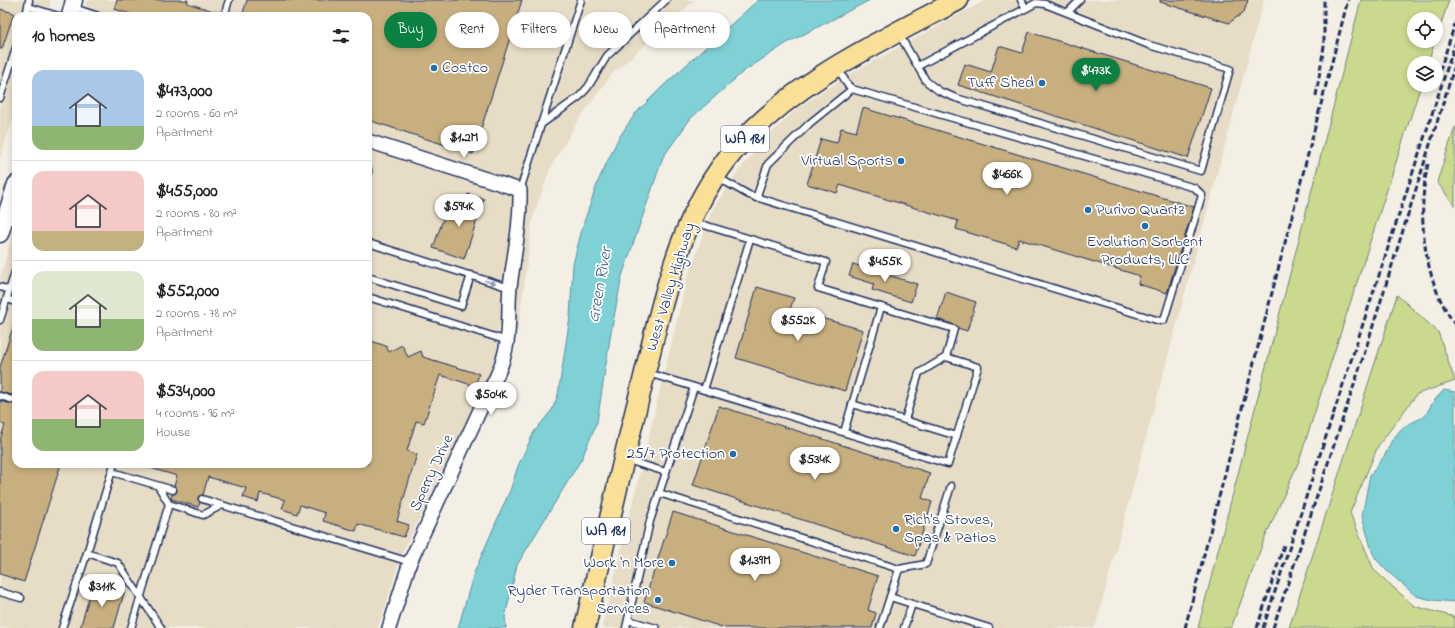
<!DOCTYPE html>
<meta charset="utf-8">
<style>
body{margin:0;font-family:"Indie Flower",sans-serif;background:#f6f6f6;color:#202124;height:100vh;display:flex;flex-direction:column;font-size:15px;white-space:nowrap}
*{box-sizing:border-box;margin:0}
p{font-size:13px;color:#757577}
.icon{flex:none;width:22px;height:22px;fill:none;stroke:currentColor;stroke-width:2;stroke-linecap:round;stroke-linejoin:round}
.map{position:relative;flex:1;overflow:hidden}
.side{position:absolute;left:12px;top:12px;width:360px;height:456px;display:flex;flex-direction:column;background:#fff;border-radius:12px;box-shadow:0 2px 6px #0003}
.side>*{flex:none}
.banner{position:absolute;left:384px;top:12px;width:380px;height:36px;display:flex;gap:8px}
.fabs{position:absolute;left:1407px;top:12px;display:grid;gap:8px}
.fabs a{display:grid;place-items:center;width:36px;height:36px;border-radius:50%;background:#fff;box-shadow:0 2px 6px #0003;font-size:20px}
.price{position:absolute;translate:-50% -34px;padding:0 9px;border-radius:14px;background:#fff;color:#222;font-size:13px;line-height:26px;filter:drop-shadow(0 1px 2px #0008)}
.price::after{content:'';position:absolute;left:50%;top:24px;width:12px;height:9px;margin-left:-6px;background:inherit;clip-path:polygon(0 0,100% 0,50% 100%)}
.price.selected{background:#0b8043;color:#fff}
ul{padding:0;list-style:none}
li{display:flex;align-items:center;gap:12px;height:100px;padding:0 20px}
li+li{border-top:1px solid #e0e0e0}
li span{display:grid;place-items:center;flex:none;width:112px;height:80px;border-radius:12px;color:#555}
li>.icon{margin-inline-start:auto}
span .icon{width:48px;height:48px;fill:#fffc;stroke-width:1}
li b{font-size:17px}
h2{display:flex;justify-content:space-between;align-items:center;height:48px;padding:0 20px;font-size:17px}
.chip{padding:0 14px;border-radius:18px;background:#fff;box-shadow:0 2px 6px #0003;font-size:14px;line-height:36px}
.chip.selected{background:#0b8043;color:#fff}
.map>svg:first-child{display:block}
.built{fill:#e7dcc6}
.green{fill:#cad98d;stroke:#728476}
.water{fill:#7fd1d6;stroke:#5790a6}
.building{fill:#c8af7f;stroke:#1b2f5e}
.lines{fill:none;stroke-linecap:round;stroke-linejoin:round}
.service-casing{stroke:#1b2f5e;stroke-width:9}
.minor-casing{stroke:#1b2f5e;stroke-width:16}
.tertiary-casing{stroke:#1b2f5e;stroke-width:19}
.primary-casing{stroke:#1b2f5e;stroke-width:23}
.service{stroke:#fff;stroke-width:6}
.minor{stroke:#fff;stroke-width:13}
.tertiary{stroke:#fff;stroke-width:16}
.primary{stroke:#fadf96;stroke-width:20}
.rail{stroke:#1b2f5e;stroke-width:3;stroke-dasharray:6 3;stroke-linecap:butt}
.oneway{fill:#8d97ae}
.poi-dot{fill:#1f6fb2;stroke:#fff;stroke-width:1.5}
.labels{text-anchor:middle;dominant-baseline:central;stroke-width:3.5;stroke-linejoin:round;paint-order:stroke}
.shield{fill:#fff;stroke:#5f6d8e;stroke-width:1}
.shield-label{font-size:15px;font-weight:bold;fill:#1b2f5e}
.poi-label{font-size:16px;fill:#1b2f5e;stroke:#fff;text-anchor:end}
.street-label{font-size:16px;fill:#1b2f5e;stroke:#fff}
.water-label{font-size:17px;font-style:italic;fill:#396082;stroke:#fff}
</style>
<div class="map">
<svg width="1455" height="628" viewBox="0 0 1455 628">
<rect width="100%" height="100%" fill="#f4efe5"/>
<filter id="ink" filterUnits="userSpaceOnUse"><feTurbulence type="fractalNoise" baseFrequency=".025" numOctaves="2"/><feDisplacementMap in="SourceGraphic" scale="8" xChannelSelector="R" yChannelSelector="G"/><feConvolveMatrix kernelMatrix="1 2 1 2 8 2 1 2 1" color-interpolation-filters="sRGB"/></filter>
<g filter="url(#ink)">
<g class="built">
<path d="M0,0H51L46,16H16V109L0,159Z"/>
<path d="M87,0H695L611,75L577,122L550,169L533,217L518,331L499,325L496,356L487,380L404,549L378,628H0V277L16,226V464H368V16H82Z"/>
<path d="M986,0H1264L1095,628H602L687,279L712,210L738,171L771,133L799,107L853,72Z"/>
</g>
<g class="green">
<path d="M1361,0H1449L1436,39V19H1414V41H1435L1428,63H1414V85H1421L1299,461L1264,540L1231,628H1198Z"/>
<path d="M1455,127V206L1437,182Z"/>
<path d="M1397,295L1438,332L1455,381L1417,394L1378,446L1350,513L1374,570L1414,606L1455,617V628H1289Z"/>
</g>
<g class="water">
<path d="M758,0H870L787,43L744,71L691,118L663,157L622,276L611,332L597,422L582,458L517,565L505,617L506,628H458L474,573L511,488L518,466L534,432L552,410L558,395L570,317L573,264L584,222L599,179L618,139L635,114L663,86Z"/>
<path d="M1444,390L1455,392V602L1432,600L1416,596L1386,570L1376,559L1372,551L1362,516L1370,475L1385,455L1392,440L1403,427L1425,416L1433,402Z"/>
</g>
<g class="building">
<path d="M117,0H188L187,3L220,13V16H137L114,9Z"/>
<path d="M247,0H522L473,154L368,120V16H242Z"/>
<path d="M1160,0H1248L1244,12L1229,23L1160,2Z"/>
<path d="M0,9L14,13L2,49H0Z"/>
<path d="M1029,32L1211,88L1188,158L958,85L965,64L991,72L999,46L1022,53Z"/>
<path d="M863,108L1194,207L1167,293L1138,284L1140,276L1019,239L1016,247L956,229L958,221L840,185L837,193L807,184L821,139L837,143L841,128L856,132Z"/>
<path d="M468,194L484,199L464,259L433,248L448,205L463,210Z"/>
<path d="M853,264L917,284L911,302L872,290L874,284L849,276Z"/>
<path d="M757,287L794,298L790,309L863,330L845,391L736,358Z"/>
<path d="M946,292L976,302L967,331L958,328L955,325L937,319Z"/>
<path d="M14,324H16V396L0,392V367Z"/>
<path d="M368,340L386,346L389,352L402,345L408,357L421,351L423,357L479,374L475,386L440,375L424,423L416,421L407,451L417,454L397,521L409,525L404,537L358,524L356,531L323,521L325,513L300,505L297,514L282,509L285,500L260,493L258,502L243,497L246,488L208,477L203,495L198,497L200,503L198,507L171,499L172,494L176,493L177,491L174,486L177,476L144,466L145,464H368Z"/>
<path d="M0,401L16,405V464H61L24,582L0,574V440L5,425L0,423Z"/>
<path d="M719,406L930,473L922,498L932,502L915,556L693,485Z"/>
<path d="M673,512L878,576L868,610L876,613L872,628H725L644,602Z"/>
<path d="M93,584L124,593L114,628H80Z"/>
</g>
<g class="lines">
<g class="service-casing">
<g id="service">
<path d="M1021,0L1026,8"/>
<path d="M29,7L58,16"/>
<path d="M74,8L98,16"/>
<path d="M1068,12L1080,0"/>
<path d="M26,16L29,0"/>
<path d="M224,16L229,0"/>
<path d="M899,34L926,81L939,91L956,98L1201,171L1230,69L1149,45L1045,4L1036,3L918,66"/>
<path d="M0,98L16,48"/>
<path d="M540,125L579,97L588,87L607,56L666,0"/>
<path d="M368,170V172"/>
<path d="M717,177L749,195L1160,321L1164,320L1202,195L1195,188L852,89L847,84L838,68"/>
<path d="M520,190L581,0"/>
<path d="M756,198L768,164L810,123L852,89"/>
<path d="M5,218L16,222"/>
<path d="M368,243L510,288"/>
<path d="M368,277L461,306L471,275"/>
<path d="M0,287L10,290"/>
<path d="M368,297L508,341"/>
<path d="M7,299L16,302"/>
<path d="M0,320L16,269"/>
<path d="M648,373L948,464L978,367L946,357L954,329L818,288L826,262L694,222"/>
<path d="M704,390L750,239"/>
<path d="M0,396L16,401"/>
<path d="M852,404L957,436"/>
<path d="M905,420L919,373L946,357"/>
<path d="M844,432L881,307"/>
<path d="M627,460L666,472"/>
<path d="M112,472L173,490"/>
<path d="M158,486L169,504L203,515L222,505"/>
<path d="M659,493L899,569L880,628"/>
<path d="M202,499L410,562"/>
<path d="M87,553L118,563L161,628"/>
<path d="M899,569L926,564L951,486"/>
<path d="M0,592L21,598"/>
<path d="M890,597L989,628"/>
<path d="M628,620L656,628"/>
<path d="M62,628L87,553L114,464"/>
<path d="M131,628L169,504"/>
<path d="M626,628L650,521L694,387"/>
<path d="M904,628L912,604"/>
</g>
</g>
<g class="minor-casing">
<path id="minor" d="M368,141L520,190C521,223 514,255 510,287C508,306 510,324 507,342C504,363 495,381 485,399L410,562L389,628"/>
</g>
<g class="tertiary-casing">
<g id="tertiary">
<path d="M70,16L74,0"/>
<path d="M0,234L16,184"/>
</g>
</g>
<g class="primary-casing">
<path id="primary" d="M585,628C603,548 621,468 641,389C662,306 678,215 736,148C795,80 880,42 958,0"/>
</g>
<use href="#service" class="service"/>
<use href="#minor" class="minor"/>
<use href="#tertiary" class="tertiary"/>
<use href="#primary" class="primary"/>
<g class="rail">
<path d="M1437,79L1455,24"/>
<path d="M1316,96L1324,46V0"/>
<path d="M1428,164C1418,208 1422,260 1441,301C1445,309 1450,317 1455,325"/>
<path d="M1185,628L1348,0"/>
<path d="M1257,628L1284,545"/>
<path d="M1263,628L1455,44"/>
<path d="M1273,628L1361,364L1455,65"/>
</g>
</g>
<defs><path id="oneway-solid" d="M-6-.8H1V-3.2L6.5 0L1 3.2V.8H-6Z"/></defs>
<use class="oneway" href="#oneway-solid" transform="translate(490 282) rotate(18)"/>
</g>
<g class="poi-dot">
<circle cx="434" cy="68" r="4"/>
<circle cx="1042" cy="83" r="4"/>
<circle cx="901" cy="161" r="4"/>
<circle cx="1088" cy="210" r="4"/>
<circle cx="1145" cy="226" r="4"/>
<circle cx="733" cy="454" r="4"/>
<circle cx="896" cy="529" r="4"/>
<circle cx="672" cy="563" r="4"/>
<circle cx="658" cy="600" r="4"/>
</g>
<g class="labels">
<g class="shield">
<rect x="721" y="126" width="48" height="26" rx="3"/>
<rect x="582" y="518" width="48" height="26" rx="3"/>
</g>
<g class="shield-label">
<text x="745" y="139">WA 181</text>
<text x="606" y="531">WA 181</text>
</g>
<g class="poi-label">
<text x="442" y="68" text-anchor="start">Costco</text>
<text x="1034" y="83">Tuff Shed</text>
<text x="893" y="161">Virtual Sports</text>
<text x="1096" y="210" text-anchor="start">Purivo Quartz</text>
<text x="1145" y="242" text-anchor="middle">Evolution Sorbent<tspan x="1145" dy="18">Products, LLC</tspan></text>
<text x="725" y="454">25/7 Protection</text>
<text x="904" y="520" text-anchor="start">Rich's Stoves,<tspan x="904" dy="18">Spas &amp; Patios</tspan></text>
<text x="664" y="563">Work 'n More</text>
<text x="650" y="591">Ryder Transportation<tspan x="650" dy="18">Services</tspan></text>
</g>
<g class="street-label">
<text transform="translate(671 287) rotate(-73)">West Valley Highway</text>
<text transform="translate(432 473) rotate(-65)">Sperry Drive</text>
</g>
<g class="water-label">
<text transform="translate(600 285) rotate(-80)">Green River</text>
</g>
</g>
</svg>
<div class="fabs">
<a><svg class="icon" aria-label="locate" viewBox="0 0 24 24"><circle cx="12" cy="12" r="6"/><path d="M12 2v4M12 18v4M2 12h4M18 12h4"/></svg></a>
<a><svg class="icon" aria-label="layers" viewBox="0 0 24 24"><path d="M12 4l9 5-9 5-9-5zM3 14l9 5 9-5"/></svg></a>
</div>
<b class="price selected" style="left:1096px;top:92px">$473K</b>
<b class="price" style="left:464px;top:159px">$1.2M</b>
<b class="price" style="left:1007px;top:196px">$466K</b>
<b class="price" style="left:459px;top:228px">$594K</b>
<b class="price" style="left:885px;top:283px">$455K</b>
<b class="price" style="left:798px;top:342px">$552K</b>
<b class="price" style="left:491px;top:416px">$504K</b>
<b class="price" style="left:815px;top:481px">$534K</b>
<b class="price" style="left:755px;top:582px">$1.39M</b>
<b class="price" style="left:102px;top:608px">$311K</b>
<div class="banner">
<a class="chip selected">Buy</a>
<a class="chip">Rent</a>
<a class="chip">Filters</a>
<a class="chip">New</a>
<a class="chip">Apartment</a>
</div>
<section class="side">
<h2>10 homes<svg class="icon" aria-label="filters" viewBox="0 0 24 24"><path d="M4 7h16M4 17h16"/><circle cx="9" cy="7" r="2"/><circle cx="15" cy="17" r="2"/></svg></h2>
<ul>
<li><span style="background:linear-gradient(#a9c7e8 70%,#8fb573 0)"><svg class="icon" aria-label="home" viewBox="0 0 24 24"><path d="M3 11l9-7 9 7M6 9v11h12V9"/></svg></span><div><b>$473,000</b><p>2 rooms · 60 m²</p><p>Apartment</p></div></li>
<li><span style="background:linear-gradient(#f6c9c9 75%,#c2b280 0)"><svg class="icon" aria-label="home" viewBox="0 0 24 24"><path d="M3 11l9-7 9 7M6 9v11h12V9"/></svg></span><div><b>$455,000</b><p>2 rooms · 80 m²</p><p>Apartment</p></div></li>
<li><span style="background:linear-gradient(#dfe7d0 60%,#8fb573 0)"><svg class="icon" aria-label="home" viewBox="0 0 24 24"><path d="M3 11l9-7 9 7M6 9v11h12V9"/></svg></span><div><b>$552,000</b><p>2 rooms · 78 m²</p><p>Apartment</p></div></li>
<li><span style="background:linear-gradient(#f6c9c9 60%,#8fb573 0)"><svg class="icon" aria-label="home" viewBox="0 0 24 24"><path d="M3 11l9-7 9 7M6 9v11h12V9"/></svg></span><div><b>$534,000</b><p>4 rooms · 96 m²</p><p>House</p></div></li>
</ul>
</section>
</div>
